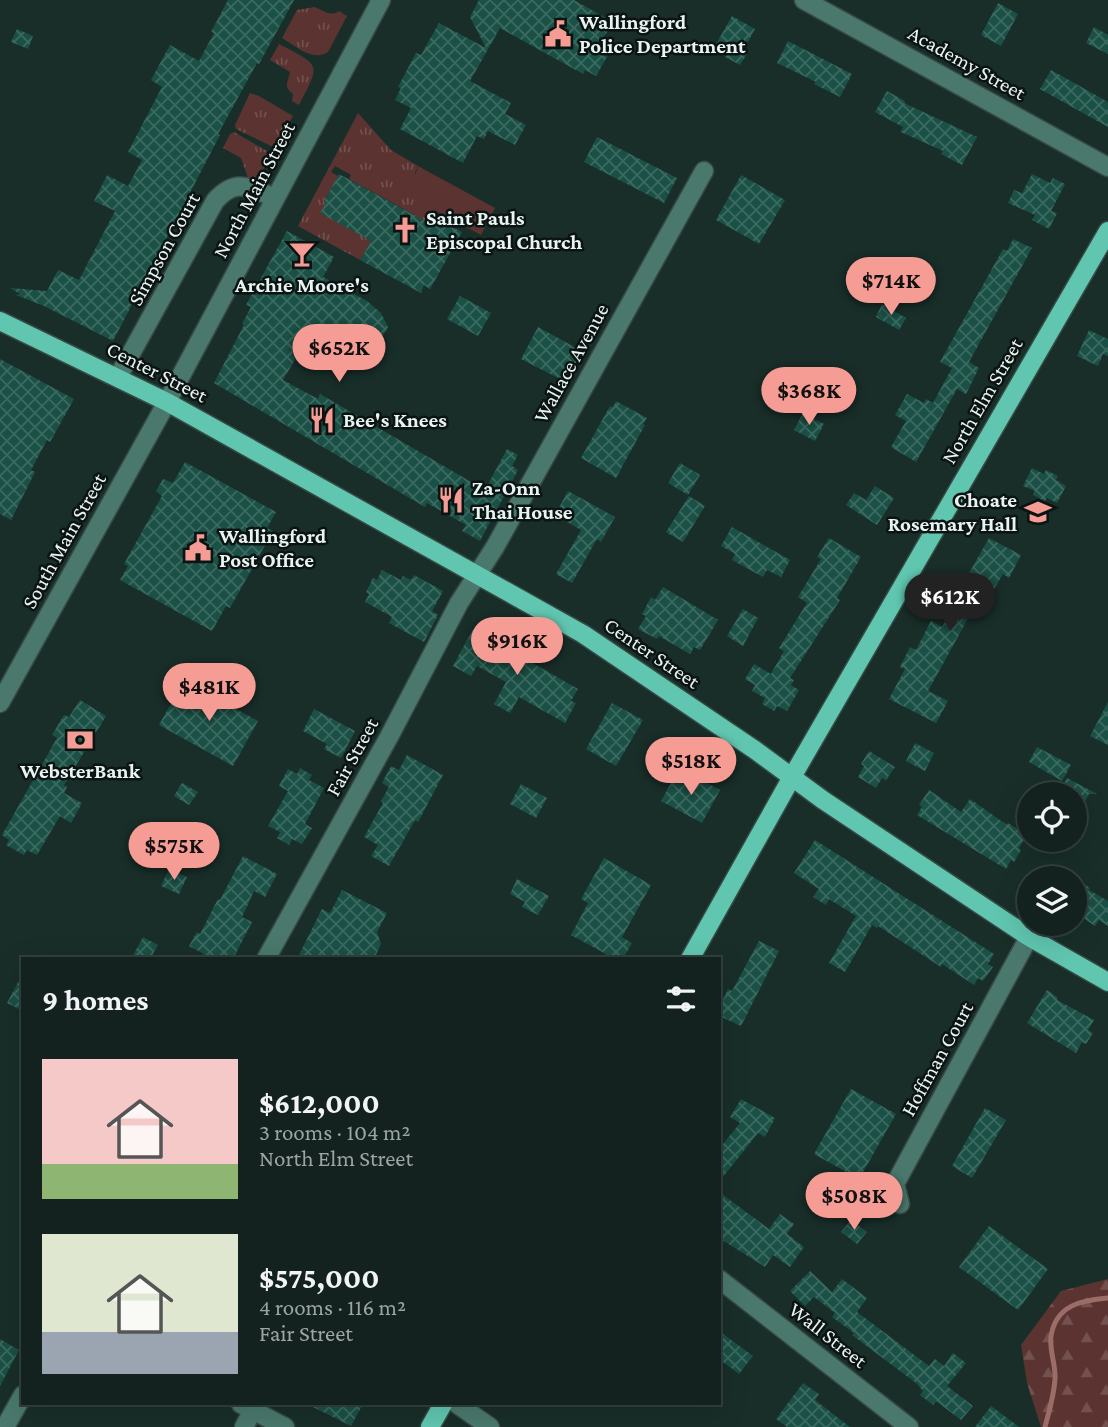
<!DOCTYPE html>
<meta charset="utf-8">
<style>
body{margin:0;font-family:"Crimson Pro",serif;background:#1c2a28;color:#f1f3f6;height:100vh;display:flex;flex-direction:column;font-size:26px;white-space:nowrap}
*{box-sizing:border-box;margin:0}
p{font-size:23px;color:#9da4a4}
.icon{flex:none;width:38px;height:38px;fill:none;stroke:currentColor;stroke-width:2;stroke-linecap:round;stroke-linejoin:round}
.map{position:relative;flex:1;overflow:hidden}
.details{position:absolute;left:21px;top:957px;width:700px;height:448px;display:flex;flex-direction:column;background:#13221f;border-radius:0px;box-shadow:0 7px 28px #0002,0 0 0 2px #323f3d}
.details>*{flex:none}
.tools{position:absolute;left:1017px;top:782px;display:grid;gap:14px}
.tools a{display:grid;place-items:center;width:70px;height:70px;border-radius:50%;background:#13221f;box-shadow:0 7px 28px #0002,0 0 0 2px #323f3d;font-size:35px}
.price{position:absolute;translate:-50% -60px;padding:0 16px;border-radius:24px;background:#f59c94;color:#111;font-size:23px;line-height:46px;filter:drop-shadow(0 2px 4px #0008)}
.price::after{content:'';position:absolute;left:50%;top:42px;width:21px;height:16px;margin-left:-10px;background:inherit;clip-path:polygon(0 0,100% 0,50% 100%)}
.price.on{background:#222;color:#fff}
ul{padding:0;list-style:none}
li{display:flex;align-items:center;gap:21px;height:175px;padding:0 21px}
li span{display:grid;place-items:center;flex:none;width:196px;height:140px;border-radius:0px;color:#555}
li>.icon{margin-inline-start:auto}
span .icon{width:84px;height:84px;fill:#fffc;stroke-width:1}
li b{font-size:30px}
h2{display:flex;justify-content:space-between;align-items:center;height:84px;padding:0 21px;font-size:30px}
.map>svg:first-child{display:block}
.grass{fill:url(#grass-tufts)}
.forest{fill:url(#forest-firs)}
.green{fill:#5b3330}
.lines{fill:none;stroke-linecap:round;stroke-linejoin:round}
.stream{stroke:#9b6d68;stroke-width:5}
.building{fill:url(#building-cross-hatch)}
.minor-casing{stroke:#364a45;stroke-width:21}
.major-casing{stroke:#364a45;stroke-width:21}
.minor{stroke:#4a786c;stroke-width:18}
.major{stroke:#60c6b0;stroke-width:18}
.labels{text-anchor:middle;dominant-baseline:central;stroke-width:5;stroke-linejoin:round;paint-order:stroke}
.poi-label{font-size:21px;font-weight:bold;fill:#e8f4f1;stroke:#0b1412;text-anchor:start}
.street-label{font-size:21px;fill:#e8f4f1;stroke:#0b1412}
</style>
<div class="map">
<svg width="1108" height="1427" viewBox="0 0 1108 1427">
<defs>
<pattern id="grass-tufts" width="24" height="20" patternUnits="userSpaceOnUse" patternTransform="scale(1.75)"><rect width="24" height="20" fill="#5b3330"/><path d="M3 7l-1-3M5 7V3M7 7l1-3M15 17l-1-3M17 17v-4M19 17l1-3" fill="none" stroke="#73514e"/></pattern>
<pattern id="forest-firs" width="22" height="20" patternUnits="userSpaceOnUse" patternTransform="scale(1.75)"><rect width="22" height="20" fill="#5b3330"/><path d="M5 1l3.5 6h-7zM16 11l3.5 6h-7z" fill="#73514e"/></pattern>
<pattern id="building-cross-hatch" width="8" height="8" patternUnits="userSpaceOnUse" patternTransform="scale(1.75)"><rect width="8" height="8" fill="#1a5045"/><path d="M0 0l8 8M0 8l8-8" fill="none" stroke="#3b6a60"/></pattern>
</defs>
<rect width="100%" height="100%" fill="#192e29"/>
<g class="grass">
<path d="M315,7C324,11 330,17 339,11L347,16L328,52C312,62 296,46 282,38L297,10Z"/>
<path d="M279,44C321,66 321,63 299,105L292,101L293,94C283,86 288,83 290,72L270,60Z"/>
<path d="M250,93L259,96L293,116L275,148L236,129L235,125Z"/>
<path d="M358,113L391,150L418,166L415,173L436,211L428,214L420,229L413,214L349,179L351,175L335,166L331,172L338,176L324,201L326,203L321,213L371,241L360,260L298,226Z"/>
<path d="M234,132L272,154L257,181L248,178L241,158L223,148L230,134Z"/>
</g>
<path class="forest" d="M1108,1279V1427H1041L1027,1383L1021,1345L1061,1291Z"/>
<path class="green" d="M418,166L495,208L481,235L436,211L430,203L416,192L413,183Z"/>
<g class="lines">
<path class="stream" d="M1045,1427C1049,1411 1054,1396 1055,1379C1056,1365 1049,1350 1051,1336C1056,1305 1082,1300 1108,1298"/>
</g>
<g class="building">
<path d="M228,0H294L259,64L257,63L218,134L220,135L113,341L44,306L16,295L20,294L10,288L47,291L58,270L79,280L115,211L94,201L107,175L128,186L142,160L128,152L162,87L151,80L170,45L199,61L214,33L211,32Z"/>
<path d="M479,0H574L613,22L603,39L614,45L596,76L585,70L583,74L500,28L470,81L511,103L505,114L526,125L515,145L488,131L484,139L477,136L463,163L400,129L411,108L395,100L401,88L398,87L416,53L421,55L439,23L486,48L470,17Z"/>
<path d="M998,3L1018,14L1001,46L981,35Z"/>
<path d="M732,16L755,29L743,51L747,54L740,65L725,57L728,53L715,46Z"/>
<path d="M1094,27L1108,35V54L1086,43Z"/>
<path d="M17,29L33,36L28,49L11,42Z"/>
<path d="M788,41L852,74L840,97L814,84L816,82L777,63Z"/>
<path d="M1051,70L1108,102V127L1040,89Z"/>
<path d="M887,91L905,101L904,103L977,137L962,165L941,154L943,151L901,132L903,127L875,112Z"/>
<path d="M597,137L677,178L664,203L584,162Z"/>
<path d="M339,174L425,221L428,214L462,232L430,289L424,285L421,293L360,260L371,241L320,213L326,203L324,201Z"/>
<path d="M1032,174L1050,183L1053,178L1065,184L1051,211L1057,213L1049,229L1032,220L1035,215L1008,203L1014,190L1022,193Z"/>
<path d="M741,175L785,200L759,244L716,220Z"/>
<path d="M287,231L334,257L323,277L367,301L381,313L388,327L374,352L363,345L353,363L307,339L283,380L318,399L320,394L485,490L507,449L518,455L512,466L518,470L480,541L462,531L466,525L427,503L425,507L214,383L244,325L242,324L251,307L246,305Z"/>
<path d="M1013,239L1032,248L969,362L979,368L966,394L957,389L916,462L891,447L906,421L895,415L907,394L924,403L926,399L933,403L952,368L940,362L1003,249L1007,251Z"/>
<path d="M874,260L906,278L895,295L864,276Z"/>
<path d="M460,296L491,313L478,336L447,319Z"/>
<path d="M882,304L906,318L899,330L876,317Z"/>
<path d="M538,327L582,351L566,382L521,359Z"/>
<path d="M1089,330L1108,339V356L1103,354L1098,366L1077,356Z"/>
<path d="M0,359L74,399L50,442L47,440L31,470L35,472L11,520L0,514Z"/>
<path d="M616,401L647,418L643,424L645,425L616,478L581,458L610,406L613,407Z"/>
<path d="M803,413L824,424L815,441L794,430Z"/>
<path d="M185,462L276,512L267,528L273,531L230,608L226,606L212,631L120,580L128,566L124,564L162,496L156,491L163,479L173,483Z"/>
<path d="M680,463L700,475L688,495L668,483Z"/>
<path d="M1032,468L1044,474L1046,470L1058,476L1056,480L1066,486L1057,503L1047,498L1045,501L1033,495L1035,491L1023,486Z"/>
<path d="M875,486L894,498L877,525L846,505L854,493L866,500Z"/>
<path d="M568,491L615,517L601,542L597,539L572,583L556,574L581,530L555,515Z"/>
<path d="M689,496L705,506L683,542L666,532Z"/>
<path d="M732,527L790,560L781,577L767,570L763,577L732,560L735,554L721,546Z"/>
<path d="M829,538L861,557L837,598L840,600L790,678L794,680L791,685L799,690L787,711L777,706L774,711L762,704L765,698L752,691L755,685L745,679L754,664L771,674L784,651L779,648L807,603L798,597L821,559L817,557Z"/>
<path d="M989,538L1021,555L1009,578L1003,574L981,611L976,608L971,616L970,615L928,691L948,701L936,723L889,699L905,669L900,667L910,647L916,650L931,621L942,627L959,598L956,596Z"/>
<path d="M382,570L401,580L403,576L411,580L414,575L443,591L432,611L438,615L424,642L389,623L392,617L365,602L369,594L366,592L373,578L377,580Z"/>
<path d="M663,587L718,620L700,650L694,647L690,654L659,636L657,639L638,629L646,616L642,614L651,597L655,600Z"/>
<path d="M743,609L758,618L743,646L727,636Z"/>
<path d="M473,629L578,689L571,701L576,703L565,723L519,697L510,713L494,704L506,682L477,666L471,676L453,666Z"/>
<path d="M184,680L258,721L233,766L159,725Z"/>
<path d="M80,700L106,716L64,785L67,787L64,793L82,803L71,823L60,816L37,855L27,850L24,855L6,845L9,840L2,835L57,738L52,735L64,715L69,717Z"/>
<path d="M1108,702V745L1090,736Z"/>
<path d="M612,703L643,720L616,766L586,749Z"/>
<path d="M314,709L355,731L341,758L324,749L327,744L303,731Z"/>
<path d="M915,743L934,753L925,771L906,761Z"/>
<path d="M1037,747L1071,765L1062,781L1029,762Z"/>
<path d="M869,751L895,767L886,780L882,778L876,788L858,777L864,766L861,764Z"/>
<path d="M407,755L443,775L418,822L415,820L389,866L371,856L378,845L364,837L383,803L381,801L389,787L382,783L391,766L399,770Z"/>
<path d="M300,768L312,775L309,780L324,788L305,824L312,828L302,844L292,839L289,845L277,838L280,832L268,826L288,791L279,786L288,769L297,774Z"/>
<path d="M676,774L691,782L694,776L720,790L702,823L661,801Z"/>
<path d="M1067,778L1097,794H1089L1074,822V794H1058Z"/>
<path d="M182,783L198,792L189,805L174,796Z"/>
<path d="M521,784L547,798L536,818L510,804Z"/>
<path d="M929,790L961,812L970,799L1007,825L1008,823L1027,835L1019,848L1021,850L1014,862L1011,860L1006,869L917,815L922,807L919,805Z"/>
<path d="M815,840L994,954L988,964L993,967L983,981L978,978L974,985L942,964L941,967L878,926L877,928L872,925L845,972L829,963L856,916L829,899L826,905L813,897L819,889L794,873Z"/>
<path d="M243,856L277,874L265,897L254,891L242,917L252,922L233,959H201L204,954L189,946L197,932L200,934L218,899L220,900Z"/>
<path d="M604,858L651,885L622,937L632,943L623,959H603L606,954L571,935L588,903L581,899Z"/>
<path d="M169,869L187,877L179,894L161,886Z"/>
<path d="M1074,877L1090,888L1089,890L1108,901V926L1099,920L1095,926L1083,918L1088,910L1079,904L1074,910Z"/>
<path d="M517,879L549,896L538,915L522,907L525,902L510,894Z"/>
<path d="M342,890L387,913L377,932L381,944L374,959H297L322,909L330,913Z"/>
<path d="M143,937L158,945L150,959H131Z"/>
<path d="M759,941L779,951L741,1026L719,1016V1008L728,989L732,991Z"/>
<path d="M23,973V1011L7,1003Z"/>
<path d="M1047,990L1058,998L1057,1000L1094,1020L1088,1030L1093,1033L1086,1044L1082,1042L1076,1053L1027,1023Z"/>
<path d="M851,1089L896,1114L859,1179L814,1154Z"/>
<path d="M741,1099L775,1118L765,1137L758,1133L719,1182V1149L740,1123L730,1117Z"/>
<path d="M985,1108L1006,1120L972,1178L952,1166Z"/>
<path d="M719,1192L769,1229L780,1214L794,1224L787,1234L804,1247L790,1267L773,1255L765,1267L719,1238Z"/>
<path d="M851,1220L867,1232L857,1244L841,1232Z"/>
<path d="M989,1226L1048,1269L1018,1310L959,1267Z"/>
<path d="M810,1271L832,1292L842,1279L867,1298L857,1312L929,1366L935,1359L944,1366L953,1353L966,1363L947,1386L973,1406L961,1420L936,1401L933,1405L920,1395L923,1391L916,1383L852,1335L854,1333L832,1317L835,1313L814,1297L805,1306L790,1291Z"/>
<path d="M719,1331L753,1356L739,1374L719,1359Z"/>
<path d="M0,1339L19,1350L0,1386Z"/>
<path d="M803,1383L819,1394L815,1400L850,1427H787L776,1419Z"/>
<path d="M307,1404H363L351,1426Z"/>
<path d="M991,1406L1019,1427H975Z"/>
</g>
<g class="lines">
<g class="minor-casing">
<g id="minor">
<path d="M804,0L1108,167"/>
<path d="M118,377L215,201C236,177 250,188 275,198"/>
<path d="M0,703L167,402L381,0"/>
<path d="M266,959L390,735L459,603L495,547L704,171"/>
<path d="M900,1204L895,1184L1029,937"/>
<path d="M719,1279L909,1427"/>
<path d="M241,1404L285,1427"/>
<path d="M457,1404L490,1427"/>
<path d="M5,1427L23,1395"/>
<path d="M244,1427L253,1410"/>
</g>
</g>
<g class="major-casing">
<g id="major">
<path d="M0,321L167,402L583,634L755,750L823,800L1029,937L1108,982"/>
<path d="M690,959L792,777L1108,231"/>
<path d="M430,1427L443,1404"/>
</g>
</g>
<use href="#minor" class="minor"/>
<use href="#major" class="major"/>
</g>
<defs>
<g id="civic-bare" transform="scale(2.1)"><path d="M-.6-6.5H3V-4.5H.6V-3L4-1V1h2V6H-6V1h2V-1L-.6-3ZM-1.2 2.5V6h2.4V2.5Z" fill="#f59c94" stroke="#0b1412" stroke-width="2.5" paint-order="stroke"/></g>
<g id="church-bare" transform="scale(2.1)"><path d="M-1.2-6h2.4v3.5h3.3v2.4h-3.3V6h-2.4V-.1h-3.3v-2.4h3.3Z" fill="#f59c94" stroke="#0b1412" stroke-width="2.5" paint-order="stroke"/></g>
<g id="bar-bare" transform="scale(2.1)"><path d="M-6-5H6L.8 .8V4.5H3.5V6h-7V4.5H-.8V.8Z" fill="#f59c94" stroke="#0b1412" stroke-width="2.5" paint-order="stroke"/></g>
<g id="restaurant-bare" transform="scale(2.1)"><path d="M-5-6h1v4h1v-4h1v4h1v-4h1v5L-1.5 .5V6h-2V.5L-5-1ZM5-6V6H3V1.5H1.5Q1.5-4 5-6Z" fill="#f59c94" stroke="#0b1412" stroke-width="2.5" paint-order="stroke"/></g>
<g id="university-bare" transform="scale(2.1)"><path d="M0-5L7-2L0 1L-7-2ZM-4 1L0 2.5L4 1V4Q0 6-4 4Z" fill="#f59c94" stroke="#0b1412" stroke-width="2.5" paint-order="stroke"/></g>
<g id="bank-bare" transform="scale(2.1)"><path d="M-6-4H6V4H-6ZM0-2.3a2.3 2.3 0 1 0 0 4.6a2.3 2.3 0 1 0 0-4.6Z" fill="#f59c94" stroke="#0b1412" stroke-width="2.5" paint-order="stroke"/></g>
</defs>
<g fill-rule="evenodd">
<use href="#civic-bare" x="558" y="34"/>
<use href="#church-bare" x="405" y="230"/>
<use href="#bar-bare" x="302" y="254"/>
<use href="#restaurant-bare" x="322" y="420"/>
<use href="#restaurant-bare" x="451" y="500"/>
<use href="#university-bare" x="1038" y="512"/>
<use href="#civic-bare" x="198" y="548"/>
<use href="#bank-bare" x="80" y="740"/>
</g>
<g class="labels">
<g class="poi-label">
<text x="579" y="22">Wallingford<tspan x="579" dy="24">Police Department</tspan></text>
<text x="426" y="218">Saint Pauls<tspan x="426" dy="24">Episcopal Church</tspan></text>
<text x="302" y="285" text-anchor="middle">Archie Moore's</text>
<text x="343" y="420">Bee's Knees</text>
<text x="472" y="488">Za-Onn<tspan x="472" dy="24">Thai House</tspan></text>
<text x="1017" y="500" text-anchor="end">Choate<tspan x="1017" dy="24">Rosemary Hall</tspan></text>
<text x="219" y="536">Wallingford<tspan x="219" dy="24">Post Office</tspan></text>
<text x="80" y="771" text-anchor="middle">WebsterBank</text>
</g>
<g class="street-label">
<text transform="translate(967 63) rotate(29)">Academy Street</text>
<text transform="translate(254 190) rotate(-62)">North Main Street</text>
<text transform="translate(164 249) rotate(-61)">Simpson Court</text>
<text transform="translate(571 363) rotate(-61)">Wallace Avenue</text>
<text transform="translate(157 372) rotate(27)">Center Street</text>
<text transform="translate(982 401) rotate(-60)">North Elm Street</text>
<text transform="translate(64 541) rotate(-61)">South Main Street</text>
<text transform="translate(652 653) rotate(34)">Center Street</text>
<text transform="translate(352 757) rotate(-61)">Fair Street</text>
<text transform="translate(937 1059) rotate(-61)">Hoffman Court</text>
<text transform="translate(828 1335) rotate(38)">Wall Street</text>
</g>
</g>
</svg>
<div class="tools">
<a><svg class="icon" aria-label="locate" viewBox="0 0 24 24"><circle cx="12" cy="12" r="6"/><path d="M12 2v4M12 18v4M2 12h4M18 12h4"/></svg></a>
<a><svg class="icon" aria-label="layers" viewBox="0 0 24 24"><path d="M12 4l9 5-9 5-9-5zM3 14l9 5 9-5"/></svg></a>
</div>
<b class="price" style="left:891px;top:317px">$714K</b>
<b class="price" style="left:339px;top:384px">$652K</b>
<b class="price" style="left:809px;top:427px">$368K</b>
<b class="price on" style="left:950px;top:633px">$612K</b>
<b class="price" style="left:517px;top:677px">$916K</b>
<b class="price" style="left:209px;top:723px">$481K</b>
<b class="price" style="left:691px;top:797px">$518K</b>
<b class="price" style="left:174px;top:882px">$575K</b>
<b class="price" style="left:854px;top:1232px">$508K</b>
<section class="details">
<h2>9 homes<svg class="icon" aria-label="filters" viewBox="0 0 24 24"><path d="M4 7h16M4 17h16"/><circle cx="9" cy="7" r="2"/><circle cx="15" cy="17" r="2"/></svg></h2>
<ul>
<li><span style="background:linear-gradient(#f6c9c9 75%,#8fb573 0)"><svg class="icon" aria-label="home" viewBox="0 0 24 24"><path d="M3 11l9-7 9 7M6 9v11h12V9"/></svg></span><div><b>$612,000</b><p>3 rooms · 104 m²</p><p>North Elm Street</p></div></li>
<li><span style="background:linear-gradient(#dfe7d0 70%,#9aa5b1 0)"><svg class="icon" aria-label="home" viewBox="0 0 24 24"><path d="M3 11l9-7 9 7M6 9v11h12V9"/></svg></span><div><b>$575,000</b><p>4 rooms · 116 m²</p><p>Fair Street</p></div></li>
</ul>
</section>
</div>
